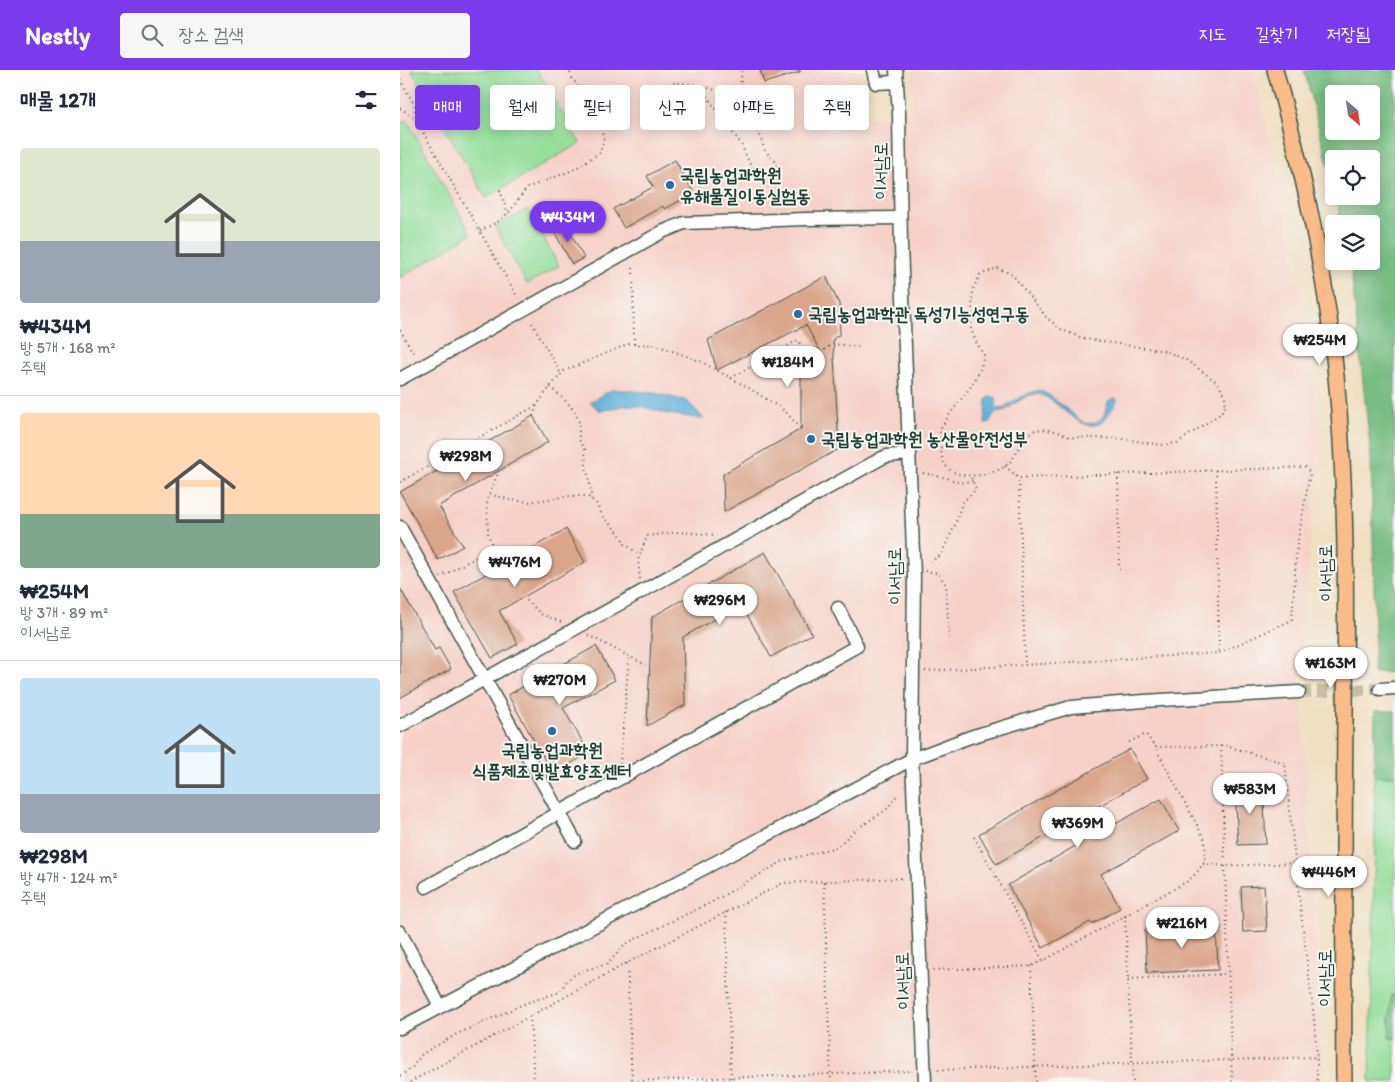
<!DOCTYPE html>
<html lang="ko">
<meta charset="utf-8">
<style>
body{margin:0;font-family:Itim,"Poor Story",sans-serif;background:#f6f6f7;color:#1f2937;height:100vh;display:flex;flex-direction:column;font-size:19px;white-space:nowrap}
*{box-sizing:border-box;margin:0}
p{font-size:16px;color:#747a83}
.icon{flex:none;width:28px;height:28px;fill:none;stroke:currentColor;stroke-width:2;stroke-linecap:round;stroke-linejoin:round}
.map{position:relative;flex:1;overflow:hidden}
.drawer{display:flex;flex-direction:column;background:#fff;width:400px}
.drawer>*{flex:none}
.top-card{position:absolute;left:15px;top:15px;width:475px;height:45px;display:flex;gap:10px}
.needle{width:32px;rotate:151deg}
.tools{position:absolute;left:925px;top:15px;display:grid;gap:10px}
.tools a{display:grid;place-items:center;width:55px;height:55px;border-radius:5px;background:#fff;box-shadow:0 2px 12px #0003;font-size:25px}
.price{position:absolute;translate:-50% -42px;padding:0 11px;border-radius:18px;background:#fff;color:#222;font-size:16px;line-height:32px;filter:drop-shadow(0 1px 2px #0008)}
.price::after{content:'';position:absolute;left:50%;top:30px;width:15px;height:11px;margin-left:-8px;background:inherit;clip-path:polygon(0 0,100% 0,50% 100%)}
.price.current{background:#7c3aed;color:#fff}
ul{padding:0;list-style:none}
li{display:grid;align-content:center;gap:10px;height:265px;padding:0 20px}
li+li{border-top:1px solid #e0e1e3}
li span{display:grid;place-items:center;height:155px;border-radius:5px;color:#555}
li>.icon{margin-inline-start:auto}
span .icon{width:90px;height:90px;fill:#fffc;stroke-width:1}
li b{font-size:21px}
h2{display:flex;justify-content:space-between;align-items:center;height:60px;padding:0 20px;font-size:21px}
.pill{padding:0 18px;border-radius:5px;background:#fff;box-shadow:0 2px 12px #0003;font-size:18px;line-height:45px}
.pill.current{background:#7c3aed;color:#fff}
header{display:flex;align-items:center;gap:30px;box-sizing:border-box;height:70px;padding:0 25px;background:#7c3aed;color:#fff}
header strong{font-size:24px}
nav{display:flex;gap:28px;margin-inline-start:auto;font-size:18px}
.search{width:350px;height:45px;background:#f6f6f7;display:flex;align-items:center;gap:12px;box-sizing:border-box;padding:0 18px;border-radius:5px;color:#747a83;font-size:19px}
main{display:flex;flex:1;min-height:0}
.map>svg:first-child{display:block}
.built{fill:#f7d1c8}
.green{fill:#95df9b;stroke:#5a8e68}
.forest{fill:#78be83;stroke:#4c7e5c;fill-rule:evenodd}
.water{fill:#60afda;stroke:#407687}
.building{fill:#daa68b}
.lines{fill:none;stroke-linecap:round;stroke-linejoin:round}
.minor-tunnel{stroke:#c6bfa5;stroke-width:12;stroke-dasharray:12 6;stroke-linecap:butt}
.minor-casing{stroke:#3e5549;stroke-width:15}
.major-casing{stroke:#3e5549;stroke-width:18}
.path{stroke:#3e5549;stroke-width:2;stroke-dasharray:1 4;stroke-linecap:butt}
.minor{stroke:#fff;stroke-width:12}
.major{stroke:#f9bc8a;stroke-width:15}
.poi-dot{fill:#1f6fb2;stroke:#f6f6f2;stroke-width:2}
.labels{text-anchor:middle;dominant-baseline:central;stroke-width:4;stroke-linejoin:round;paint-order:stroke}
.street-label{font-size:18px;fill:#1f3d34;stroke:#f6f6f2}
.poi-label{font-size:18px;font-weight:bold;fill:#1f3d34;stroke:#f6f6f2;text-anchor:start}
</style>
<header>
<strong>Nestly</strong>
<div class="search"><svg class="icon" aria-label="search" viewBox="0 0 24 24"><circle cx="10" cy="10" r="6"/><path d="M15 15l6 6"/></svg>장소 검색</div>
<nav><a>지도</a><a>길찾기</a><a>저장됨</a></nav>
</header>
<main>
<section class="drawer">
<h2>매물 12개<svg class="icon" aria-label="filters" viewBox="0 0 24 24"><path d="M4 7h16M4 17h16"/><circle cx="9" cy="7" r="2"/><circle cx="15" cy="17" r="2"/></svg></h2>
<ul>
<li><span style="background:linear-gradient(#dfe7d0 60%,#9aa5b1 0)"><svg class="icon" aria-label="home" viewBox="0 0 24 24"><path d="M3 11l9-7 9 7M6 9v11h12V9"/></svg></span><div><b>₩434M</b><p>방 5개 · 168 m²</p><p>주택</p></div></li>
<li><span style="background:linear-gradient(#ffd9b3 65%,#7fa58c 0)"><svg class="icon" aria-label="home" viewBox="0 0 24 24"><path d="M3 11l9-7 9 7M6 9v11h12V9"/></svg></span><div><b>₩254M</b><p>방 3개 · 89 m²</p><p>이서남로</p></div></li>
<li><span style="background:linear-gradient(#bfe0f5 75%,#9aa5b1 0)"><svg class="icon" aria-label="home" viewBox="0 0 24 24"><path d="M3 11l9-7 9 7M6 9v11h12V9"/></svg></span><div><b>₩298M</b><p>방 4개 · 124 m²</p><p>주택</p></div></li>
</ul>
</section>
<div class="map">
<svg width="995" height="1012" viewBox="0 0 995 1012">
<rect width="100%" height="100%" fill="#f6f6f2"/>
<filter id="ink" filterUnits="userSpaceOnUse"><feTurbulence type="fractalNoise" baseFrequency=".02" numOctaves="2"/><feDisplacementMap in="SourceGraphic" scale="10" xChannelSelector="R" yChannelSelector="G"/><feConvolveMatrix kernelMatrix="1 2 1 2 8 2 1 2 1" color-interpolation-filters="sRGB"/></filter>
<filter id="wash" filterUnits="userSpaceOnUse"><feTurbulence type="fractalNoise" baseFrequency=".0096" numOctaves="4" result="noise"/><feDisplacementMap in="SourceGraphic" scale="20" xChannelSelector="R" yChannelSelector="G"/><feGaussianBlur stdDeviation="1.12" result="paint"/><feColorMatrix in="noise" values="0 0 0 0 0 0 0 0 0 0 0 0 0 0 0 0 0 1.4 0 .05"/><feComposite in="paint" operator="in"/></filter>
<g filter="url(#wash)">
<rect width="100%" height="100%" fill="#f0dfc1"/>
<path class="built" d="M0,0H457L468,48L512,43L513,0H852L874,84L898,214L919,361L900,595L923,1012H0Z"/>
<g class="green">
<path d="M11,0H137L180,73L86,128Z"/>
<path d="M7,50L71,164L0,208V54Z"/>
<path d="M128,139L159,196L127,214L95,157Z"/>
<path d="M974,706H995V925H992L989,968H995V1012H970L975,762Z"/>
</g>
<g class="forest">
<path d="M904,0H995V602L973,603L975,560L971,386L950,191H971V154H942L936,126H971V89H934V117ZM934,24H971V61H934Z"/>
<path d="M975,641H995V706H974Z"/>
<path d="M991,925H995V968H989Z"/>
</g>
<g class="water">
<path d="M213,319L254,323L287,331L304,349L268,344L245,337L226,335L200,341L190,332Z"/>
<path d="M639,320L649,325L684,353C701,355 705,346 708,331L716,328L717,331C713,337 710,343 706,348C684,374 657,324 636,324C625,324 615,335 605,340C601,342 597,343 594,344L588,354H585L587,329L590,326L596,328V337L600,339L627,324Z"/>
</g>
<g id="blocks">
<g class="building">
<path d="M360,0H400V2L364,13Z"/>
<path d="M275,90L294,123L265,139L263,136L224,158L213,139L253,117L247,106Z"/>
<path d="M164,151L184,188L172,194L152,158Z"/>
<path d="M426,206L439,234L440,264L433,269L439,379L324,442L323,404L401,359V303L425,290L406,255L317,300L308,270Z"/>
<path d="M133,346L148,372L39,436L63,476L38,490L0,422Z"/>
<path d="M166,459L185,492L99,541L118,574L92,588L54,522Z"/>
<path d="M365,482L412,564L371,587L341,534L283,567L285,635L247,656L252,547Z"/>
<path d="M0,518L35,580L39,578L51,599L0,628Z"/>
<path d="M196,576L215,610L163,638L189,683L153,704L108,625Z"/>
<path d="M730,679L747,709L677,748L688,769L761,729L779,761L701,804L720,838L692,854L690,852L643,878L608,815L679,774L667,754L596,794L579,764Z"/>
<path d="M863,715L866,774L838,775L835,716Z"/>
<path d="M864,816L867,861L843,862L841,817Z"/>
<path d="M816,856L818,900L747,903L745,859Z"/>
</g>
</g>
</g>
<g filter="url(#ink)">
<use href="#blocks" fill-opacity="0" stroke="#3e5549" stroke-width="1"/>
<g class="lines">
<path class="minor-tunnel" d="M899,622L980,619"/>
<g class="minor-casing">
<g id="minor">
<path d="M473,0L476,13L497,12"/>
<path d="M496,0L499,44L501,176L514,506L512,689L525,1012"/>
<path d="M0,309L262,162L284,153L406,149L500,148"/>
<path d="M0,457L175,771"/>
<path d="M980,619L995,618"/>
<path d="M0,656L482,388L487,386L510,384"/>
<path d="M26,817L457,576L438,538"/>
<path d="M0,862L40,936"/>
<path d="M0,958L512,689L570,667L671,637L744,631L899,622"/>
</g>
</g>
<g class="major-casing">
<path id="major" d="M875,0C903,100 926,202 936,306C947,420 946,534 945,648C944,770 943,891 944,1012"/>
</g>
<g class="path">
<path d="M0,9L15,36V48L118,228"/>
<path d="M301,18L341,74L352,99L363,105H373L378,101L375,91L365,81L358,60L339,28L342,0"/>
<path d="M255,20C259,18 264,15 269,14C289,9 332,25 351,33"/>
<path d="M0,38L15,48"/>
<path d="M100,120L108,144"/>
<path d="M80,161L99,151L110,141L127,118L173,100L199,83L204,71L199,46L172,8L169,0"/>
<path d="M233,198L234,274"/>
<path d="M597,198L612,204L647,248L662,260L685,269L766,281L788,291L818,313L825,327L826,335L820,344L777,373L761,375L724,369L669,367C662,362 645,358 636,360C621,364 619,382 610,392C596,407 547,415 542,387C541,380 539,367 541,360C541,356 546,351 548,347C562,326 580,311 584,285L576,272L571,259L573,219L580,205Z"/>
<path d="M132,253L161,304"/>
<path d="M0,260L15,286"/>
<path d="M331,308L398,270L410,288L434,274L458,277"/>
<path d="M150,317L167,332L175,342L179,352V370L185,379L186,396L191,420V429"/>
<path d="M133,346L137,335L150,317L164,301L228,274L256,275L300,291L349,318L385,341L401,359"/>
<path d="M605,396L619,408"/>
<path d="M816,400L819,583"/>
<path d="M523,403L547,408L560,413L573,411"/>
<path d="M718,404L719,502"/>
<path d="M0,412L137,335"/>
<path d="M90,424L110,430L129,432L170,426H187L196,433L203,447L219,463L225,474L240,485"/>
<path d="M530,492L541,485L555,455L562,433L576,419L570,405"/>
<path d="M99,497L88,463L87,430L99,401"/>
<path d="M525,501L538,503L546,515L549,568"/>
<path d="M40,507L93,478"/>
<path d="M240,509L238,490L247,466L278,462L317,465"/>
<path d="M123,527L141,544L161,552"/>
<path d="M188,565L246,595"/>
<path d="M525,601L819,583L892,550L897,475L910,403L905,397L619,408L625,594"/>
<path d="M729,672L746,664L755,677L826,676L885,693C891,756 898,820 906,883C911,926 918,968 917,1012"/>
<path d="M821,676L832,1012"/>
<path d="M220,694L229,587"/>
<path d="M574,767L643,891"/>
<path d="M803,794L825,796L895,793"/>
<path d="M424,812L431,1012"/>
<path d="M326,842L331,1012"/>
<path d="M725,846L733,1012"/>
<path d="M227,893L232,1010"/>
<path d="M631,896L636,1012"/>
<path d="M533,900L631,896L641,892L788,811C804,796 808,790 804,768L755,677"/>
<path d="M728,909L828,904"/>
<path d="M130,946L134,1012"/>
<path d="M538,1000L918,987"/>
<path d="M0,1006L12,998L22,984L55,965L126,933L160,922L168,909L181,901L208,894L224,875L235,869L312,832L383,791L437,777L455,760L486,740L498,724"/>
<path d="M10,1012L227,893L383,813L505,808"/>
<path d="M208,1012L513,1001"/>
</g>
<use href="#minor" class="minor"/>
<use href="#major" class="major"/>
</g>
</g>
<g class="poi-dot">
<circle cx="270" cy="115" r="5"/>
<circle cx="398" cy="244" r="5"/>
<circle cx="411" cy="369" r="5"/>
<circle cx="152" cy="661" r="5"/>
</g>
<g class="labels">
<g class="street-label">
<text transform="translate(481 101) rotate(-90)">이서남로</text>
<text transform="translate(926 503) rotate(-91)">이서남로</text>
<text transform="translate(495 506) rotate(-91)">이서남로</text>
<text transform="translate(925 908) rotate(-90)">이서남로</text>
<text transform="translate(503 911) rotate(-92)">이서남로</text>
</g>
<g class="poi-label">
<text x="280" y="105">국립농업과학원<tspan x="280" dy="21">유해물질이동실험동</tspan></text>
<text x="408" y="244">국립농업과학관 독성기능성연구동</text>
<text x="421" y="369">국립농업과학원 농산물안전성부</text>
<text x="152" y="680" text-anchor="middle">국립농업과학원<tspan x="152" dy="21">식품제조및발효양조센터</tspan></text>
</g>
</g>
</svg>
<div class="tools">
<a><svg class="needle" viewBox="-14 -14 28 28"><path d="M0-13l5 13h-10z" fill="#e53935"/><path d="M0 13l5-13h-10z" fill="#747a83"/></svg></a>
<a><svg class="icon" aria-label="locate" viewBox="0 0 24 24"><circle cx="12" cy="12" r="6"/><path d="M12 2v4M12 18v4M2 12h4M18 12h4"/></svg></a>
<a><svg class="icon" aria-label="layers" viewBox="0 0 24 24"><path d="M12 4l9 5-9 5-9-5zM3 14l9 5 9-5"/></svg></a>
</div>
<b class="price current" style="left:168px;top:173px">₩434M</b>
<b class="price" style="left:920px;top:296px">₩254M</b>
<b class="price" style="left:388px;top:318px">₩184M</b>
<b class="price" style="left:66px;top:412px">₩298M</b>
<b class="price" style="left:115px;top:518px">₩476M</b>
<b class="price" style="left:320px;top:556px">₩296M</b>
<b class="price" style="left:931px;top:619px">₩163M</b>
<b class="price" style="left:160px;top:636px">₩270M</b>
<b class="price" style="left:850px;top:745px">₩583M</b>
<b class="price" style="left:678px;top:779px">₩369M</b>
<b class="price" style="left:929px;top:828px">₩446M</b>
<b class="price" style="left:782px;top:879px">₩216M</b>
<div class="top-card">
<a class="pill current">매매</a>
<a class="pill">월세</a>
<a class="pill">필터</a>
<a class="pill">신규</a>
<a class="pill">아파트</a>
<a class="pill">주택</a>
</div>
</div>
</main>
